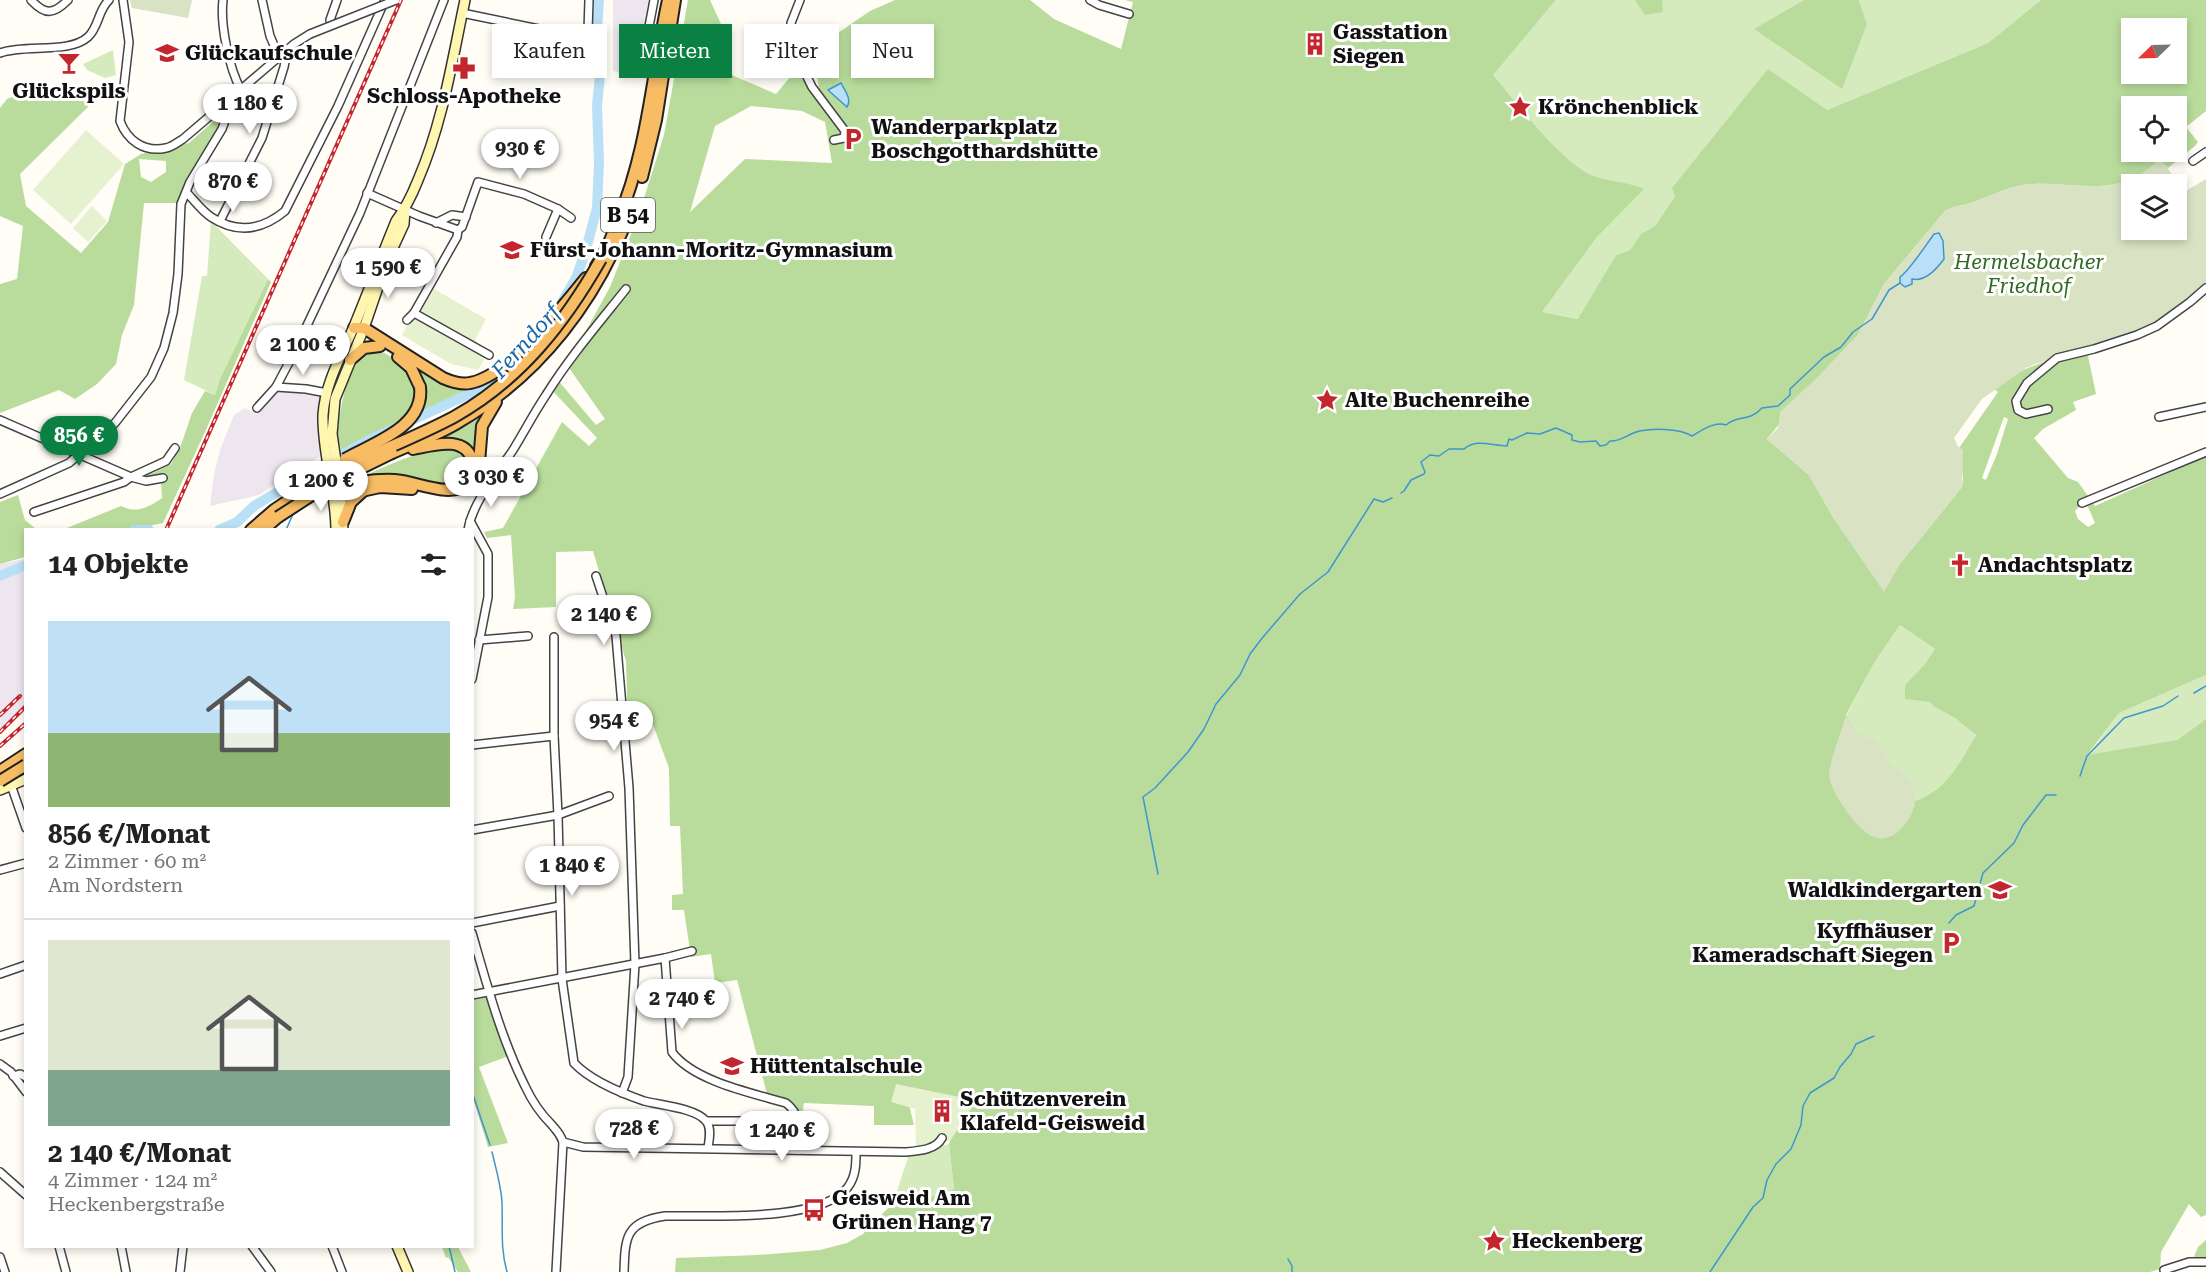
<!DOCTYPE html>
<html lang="de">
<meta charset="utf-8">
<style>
body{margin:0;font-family:"Roboto Serif",serif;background:#f2f2f2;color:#222;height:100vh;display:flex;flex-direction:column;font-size:22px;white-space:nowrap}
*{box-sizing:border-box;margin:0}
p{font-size:20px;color:#767676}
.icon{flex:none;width:33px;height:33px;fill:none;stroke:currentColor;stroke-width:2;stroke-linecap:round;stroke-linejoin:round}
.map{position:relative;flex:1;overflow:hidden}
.drawer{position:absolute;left:24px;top:528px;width:450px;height:720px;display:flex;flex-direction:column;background:#fff;border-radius:0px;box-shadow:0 3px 9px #0003}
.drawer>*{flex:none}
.banner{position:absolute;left:492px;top:24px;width:570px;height:54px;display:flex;gap:12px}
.needle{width:39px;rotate:247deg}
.controls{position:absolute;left:2121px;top:18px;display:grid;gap:12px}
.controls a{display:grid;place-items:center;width:66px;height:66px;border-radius:0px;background:#fff;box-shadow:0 3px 9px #0003;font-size:30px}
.price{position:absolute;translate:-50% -51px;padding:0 14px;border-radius:21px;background:#fff;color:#222;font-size:20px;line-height:39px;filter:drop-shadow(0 2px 3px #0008)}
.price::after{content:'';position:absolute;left:50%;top:36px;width:18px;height:14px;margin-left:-9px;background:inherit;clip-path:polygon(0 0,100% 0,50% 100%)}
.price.current{background:#0b8043;color:#fff}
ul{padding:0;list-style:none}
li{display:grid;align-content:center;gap:12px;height:318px;padding:0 24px}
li+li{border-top:2px solid #e0e0e0}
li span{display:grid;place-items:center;height:186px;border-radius:0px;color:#555}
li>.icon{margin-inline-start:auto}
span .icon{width:108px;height:108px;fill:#fffc;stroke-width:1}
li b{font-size:26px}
h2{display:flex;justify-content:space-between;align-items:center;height:72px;padding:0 24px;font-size:26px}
.pill{padding:0 21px;border-radius:0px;background:#fff;box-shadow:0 3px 9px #0003;font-size:21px;line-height:54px}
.pill.current{background:#0b8043;color:#fff}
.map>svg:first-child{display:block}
.industrial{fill:#eee6ef}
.green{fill:#d5ebbd}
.forest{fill:#b9dc9c;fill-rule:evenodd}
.cemetery{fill:#d9e3c4;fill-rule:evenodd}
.pitch{fill:#e6f2cf}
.water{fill:#b9e0f7;stroke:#3f96cf;stroke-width:1.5}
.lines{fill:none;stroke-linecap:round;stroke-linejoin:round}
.stream{stroke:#3f96cf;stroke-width:1.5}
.river{stroke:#b9e0f7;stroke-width:10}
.minor-casing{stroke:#444;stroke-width:10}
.secondary-casing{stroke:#333;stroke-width:12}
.trunk-casing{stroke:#222;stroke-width:14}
.minor{stroke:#fff;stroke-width:7}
.secondary{stroke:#fff6b0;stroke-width:9}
.trunk{stroke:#f7bc64;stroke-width:10}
.rail-casing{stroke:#c4262e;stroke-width:4}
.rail{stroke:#fff;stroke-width:1.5;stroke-dasharray:4.5;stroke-linecap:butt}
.minor-bridge-casing{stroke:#444;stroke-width:10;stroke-linecap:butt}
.trunk-bridge-casing{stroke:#222;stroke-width:14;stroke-linecap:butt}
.minor-bridge{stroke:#fff;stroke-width:7}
.trunk-bridge{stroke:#f7bc64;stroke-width:10}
.labels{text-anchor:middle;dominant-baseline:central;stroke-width:6;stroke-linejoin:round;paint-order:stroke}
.shield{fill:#fff;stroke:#585858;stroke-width:1.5}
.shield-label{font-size:20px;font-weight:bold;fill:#111}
.poi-label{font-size:21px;font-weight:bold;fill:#111;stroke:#fff;text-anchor:start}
.park-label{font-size:21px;font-style:italic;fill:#2f6b1f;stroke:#fff}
.water-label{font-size:22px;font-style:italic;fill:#1768a6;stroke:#fff}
</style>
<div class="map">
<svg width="2206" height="1272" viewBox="0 0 2206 1272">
<rect width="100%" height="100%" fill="#fffdf5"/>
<g class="industrial">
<path d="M613,0H654L648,28L644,78L613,71Z"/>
<path d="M292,391L321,394L318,406L321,456L259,495L210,506L214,474L220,450L234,415L245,408L256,414L274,392Z"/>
<path d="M25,559V708L24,712L0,732V564Z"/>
</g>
<g class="green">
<path d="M1556,0H1804L1755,30L1867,24L1859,0H2041L1988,43L1827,110L1675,196L1656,225L1641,234L1630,250L1616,255L1579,319L1542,312L1597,237L1643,189C1627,181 1610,182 1594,176C1563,165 1515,101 1492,75Z"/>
<path d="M113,50L116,75L105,78L87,70L83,64Z"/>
<path d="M211,221L268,279L219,381L215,395L184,380L202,276H207Z"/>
<path d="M1900,625L1935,649L1924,665L1905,685L1930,702L1933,706L1955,718L1976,735C1959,763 1949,788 1916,801L1911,781L1891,765L1875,741L1857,733L1846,716L1874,663Z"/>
<path d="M2206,675V719L2177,740L2087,756L2119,713Z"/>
<path d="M624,1125L645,1131L639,1144L618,1142L617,1130Z"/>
<path d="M949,1144L954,1189L906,1205L888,1208L898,1188L909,1154Z"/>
</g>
<g class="forest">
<path d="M688,0H710L721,24L718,64L734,76L776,94L791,76L789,30L802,78L821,103L813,50L870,11L895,0H1030L1054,19L1121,49L1133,2L1125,0H1556L1493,75C1515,101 1564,166 1594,176C1611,182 1627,181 1644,189L1597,237L1542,312L1578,319L1616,255L1630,250L1641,234L1656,225L1675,196L1672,188L1768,69L1827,110L1988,43L2041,0H2206V111L2186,127L2198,142L2195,146L2168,168L2160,160C2153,165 2146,172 2138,176C2105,194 2068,182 2033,184C2011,185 1991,196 1971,203C1961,206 1954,206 1945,211L1884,284L1858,335L1821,374L1767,439L1809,475L1833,517L1884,591L1899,565L1962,487L1963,477L1959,448L1998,392L1995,390C2020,365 2054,359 2087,351L2096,394L2073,402L2076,410L2043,429L2034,438L2068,478L2078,482L2095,506L2206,456V675L2119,713L2087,755L2177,740L2206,719V1215L2201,1217L2189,1204L2161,1252L2160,1269L2150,1272H675L676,1258L758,1255L820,1250L847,1243L863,1234L888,1208L906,1205L954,1189L949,1144L964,1106L906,1092L914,1125H874V1106L804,1103L802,1115L792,1111L767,1094L737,980L715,983L711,954L691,957L684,910H672V895L683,894L680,826H670L669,768L652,722L628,731L626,661L593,551L556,552V607L513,609L515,597L511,535L487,538L484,532L503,528L562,422L589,446L597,438L549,387L556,378L596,425L605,419L567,365L610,287L639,214L664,135ZM2132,28H2176V74H2132ZM751,106L802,111L825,122L832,163L745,159L690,212L715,126ZM2132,106H2176V152H2132ZM2004,417L2008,419L1997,454L1986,480L1982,478ZM2082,503L2088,507L2095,523L2088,527L2078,519L2075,511ZM1900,625L1935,649L1924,665L1905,685V699L1930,702L1933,706L1955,718L1976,735C1959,763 1949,788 1916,801L1911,781L1891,765L1875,741L1857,733L1846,715L1874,663Z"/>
<path d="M1635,0H1662L1663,12L1645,15Z"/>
<path d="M1804,0H1859L1867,24L1842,89L1754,29Z"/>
<path d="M26,91H56L92,103L20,174L26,206L81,253L108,222L125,164L141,154L189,143L224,112L223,124L201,159L177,203H144L134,305L122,335L116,364L97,384L75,399L59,390L0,413V284L17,279L23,226L0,216V108L7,99ZM139,159L166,161V172L151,182L141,177Z"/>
<path d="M268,279L271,282L205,432L163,523L133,529L62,530L121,506C137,514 149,507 162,498L161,483L139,475L153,473L171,464L180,448L192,413L205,391L215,395L219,381Z"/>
<path d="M375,349C394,357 415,368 415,390C415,394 416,400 414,404C408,426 361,443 342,453C341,447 338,441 338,435C339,411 348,355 375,349Z"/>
<path d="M418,367L451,387L474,390L421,412L425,396L416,369Z"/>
<path d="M478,419L475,430V454L441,439Z"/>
<path d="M452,448C457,450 464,453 467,458C471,465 469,479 461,483C444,491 417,476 398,476C385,476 373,477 360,478C390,464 419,450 452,448Z"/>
<path d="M18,495L25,520L36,529L26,530L25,557L0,564V502Z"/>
<path d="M494,996L514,1054L479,1067L508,1143L488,1147L473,1098V1000Z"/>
<path d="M2206,1240V1260L2193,1259L2198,1247Z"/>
<path d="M442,1247H458L471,1272H458L448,1257L446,1258Z"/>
</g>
<g class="cemetery">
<path d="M130,0H192L188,18L132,8Z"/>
<path d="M2161,159L2184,192L2206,179V288L2157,326L2094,349L2035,364L2026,368L1982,399L1954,438L1959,448L1963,449L1962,487L1899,565L1884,592L1833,517L1809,475L1767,439L1778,428L1780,412L1821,374L1858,335L1884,284L1945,211C1953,206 1961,206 1971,203C1991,196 2011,185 2033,184C2068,182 2105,194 2138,176C2146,171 2153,165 2161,159ZM2132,184H2176V230H2132Z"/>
<path d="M1846,716L1857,733L1875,741L1891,765L1911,781C1913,788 1916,796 1915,803C1912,819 1896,842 1877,838C1860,835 1829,791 1829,774C1830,761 1842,729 1846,716Z"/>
</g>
<g class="pitch">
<path d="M86,130L124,164L71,224L33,190Z"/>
<path d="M92,206L107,221L88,242L73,228Z"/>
<path d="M434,289L486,319L474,342L421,312Z"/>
<path d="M412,317L483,357L484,360L478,370L451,364L402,335Z"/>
<path d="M896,1084L969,1099L972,1107L950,1141L916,1147L915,1109L891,1102Z"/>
</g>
<g class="water">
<path d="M841,83C845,91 852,99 847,107L828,90Z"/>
<path d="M1939,233L1943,241L1944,259C1936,270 1925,282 1912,279V284L1905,287L1900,283V277C1909,271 1926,245 1934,234Z"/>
</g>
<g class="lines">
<g class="stream">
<path d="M305,484L312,471"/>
<path d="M1401,493L1404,491L1411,480L1424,474L1425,472L1421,462L1430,455L1439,456L1449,449H1464C1477,438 1492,446 1507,446L1509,439L1512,440L1527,433L1540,434L1556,428L1572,435V440L1580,442L1596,441L1600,446L1606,445L1610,441C1619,442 1627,435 1636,432C1651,428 1679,428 1692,436C1702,430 1715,421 1726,425C1739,414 1748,423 1762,408L1778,406L1790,395V389L1824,357L1841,347L1853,332L1872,319L1889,290L1900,283"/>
<path d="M286,530L293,514"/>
<path d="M2194,693L2206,686"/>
<path d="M2080,776L2087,756L2124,718L2163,706L2178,696"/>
<path d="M1158,874L1143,797L1155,788L1188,752L1204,729L1216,704L1240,675L1250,654L1263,637L1300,594L1328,572L1374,499L1383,502L1392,498"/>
<path d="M1949,923L1956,915L1974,906L1983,873L2014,843L2023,825L2046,795H2056"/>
<path d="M472,1092L490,1145"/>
<path d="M492,1152C496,1169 501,1185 502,1202C503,1227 500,1247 507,1272"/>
<path d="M449,1246L455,1272"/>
<path d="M1288,1259L1292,1266V1272"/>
<path d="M1710,1272L1753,1207L1763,1198L1767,1180L1776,1164L1791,1149L1801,1125L1803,1106L1810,1093L1834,1078L1840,1067L1851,1054L1856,1044L1874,1036"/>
</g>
<g class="river">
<path d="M562,302L576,278L585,253L597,208L599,162L597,105L602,57L597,31L599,0"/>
<path d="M134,530H149"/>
<path d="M219,530L237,522L254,506L312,471L371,439L480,389L503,371"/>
<path d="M0,576L26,565"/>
</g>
<g class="minor-casing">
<g id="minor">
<path d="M31,0C45,15 53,15 68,0"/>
<path d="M123,0L129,42L120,121C127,140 144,153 166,148C172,147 178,142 183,139L294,44L310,34"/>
<path d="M223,0C220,25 229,68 241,90"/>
<path d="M262,0L270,36L279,57"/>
<path d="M800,0L791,23L797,56L812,87L845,131L844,138L834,140"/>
<path d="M1090,0L1099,5L1129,14"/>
<path d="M462,13L578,37L585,34L588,31L589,0"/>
<path d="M330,20L337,0"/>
<path d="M0,53C26,44 69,54 88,37C99,27 98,10 109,0"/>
<path d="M637,64L644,53L654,0"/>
<path d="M2193,161L2206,152"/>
<path d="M187,193C194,200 202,211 211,217C237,234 262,230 285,211L338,106L385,0"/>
<path d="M367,193L419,216L458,230"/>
<path d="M558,209L571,218"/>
<path d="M220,221L262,138L284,67L287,51"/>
<path d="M436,223L452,215L466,217"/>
<path d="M414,313L489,355"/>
<path d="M407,320L414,313L457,237L458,230L462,227L478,182L524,194L558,209L546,237"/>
<path d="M276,387L306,389L327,393"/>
<path d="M257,408L276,387L294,353L360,213L444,0"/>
<path d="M2048,409L2026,414L2018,410L2016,401L2027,383L2057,358L2094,349L2137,335L2157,326L2190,302L2206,288"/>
<path d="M2159,417L2206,407"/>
<path d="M0,420L131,477L146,481L163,478"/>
<path d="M0,494L69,463L115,423L151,377L164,348L173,313L178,274L181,204L190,182L222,129L229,110V102"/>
<path d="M2082,503L2206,452"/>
<path d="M34,512L124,482L131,477L166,461L175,448"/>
<path d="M470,521L488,554V597L472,679"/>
<path d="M468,530C473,501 497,474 513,450C524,432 534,413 546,395C569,358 598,324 626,289"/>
<path d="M596,576L616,636L629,788L635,964L628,1077L622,1093"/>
<path d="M554,637V736L558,815L562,979L574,1063C591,1081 621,1093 644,1101C659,1105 696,1108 706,1121C712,1128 709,1140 708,1148"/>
<path d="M479,640L528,636"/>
<path d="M472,745L554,736"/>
<path d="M11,785L26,828"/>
<path d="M472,830L558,815L609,796"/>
<path d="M0,870L26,863"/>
<path d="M472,923L560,906"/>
<path d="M472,933C487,985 501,1038 525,1086C531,1099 541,1114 551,1124C557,1131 560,1133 563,1142L556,1272"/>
<path d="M665,958L692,951"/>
<path d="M0,974L26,965"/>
<path d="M472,995L665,958L672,1052C693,1081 752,1093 786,1103C802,1115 799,1132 799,1150"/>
<path d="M0,1036L26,1028"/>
<path d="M0,1064L11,1072L26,1092"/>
<path d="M13,1076L20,1074L26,1077"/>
<path d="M707,1121H758"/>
<path d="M563,1142L583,1147L905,1152C918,1151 936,1150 942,1138"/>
<path d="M0,1172L26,1195"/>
<path d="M59,1246L66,1272"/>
<path d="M121,1246L126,1272"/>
<path d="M252,1246L271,1272"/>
<path d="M332,1246L342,1272"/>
<path d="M0,1257L5,1272"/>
<path d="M2164,1270L2189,1262H2206"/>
<path d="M180,1272L183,1246"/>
<path d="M624,1272C625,1236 626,1222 665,1216C707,1215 821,1223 848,1187C856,1176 856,1164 856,1152"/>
</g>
</g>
<g class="secondary-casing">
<g id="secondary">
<path d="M336,530C336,491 322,453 323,415C325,382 343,353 355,324C369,290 382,255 396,221C406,208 412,195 418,180C443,122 452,61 465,0"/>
<path d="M343,530L341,495L332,434L335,399L364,328L387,261L404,224L405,210"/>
<path d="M0,790L26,779"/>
<path d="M397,1246L408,1272"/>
</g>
</g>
<g class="trunk-casing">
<g id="trunk">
<path d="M642,177L656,120L675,0"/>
<path d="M596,266C606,253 612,236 618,220C648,150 652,74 668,0"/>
<path d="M354,328H364L443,378C452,382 461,385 470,383C509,376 561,308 586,278"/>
<path d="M398,357L411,368L420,387"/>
<path d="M350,360L364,348L380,346"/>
<path d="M392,453C415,443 438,435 459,422C540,375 598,299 630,211"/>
<path d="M478,475L482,426L496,402"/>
<path d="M332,493C349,482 375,479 395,480C415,481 451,499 467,484C473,479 475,471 473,463C467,434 433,445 413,449"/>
<path d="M332,493L348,494L380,487L412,489"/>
<path d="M343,522L351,502L363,491"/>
<path d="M251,530L274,510L310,486"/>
<path d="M263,530L278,517"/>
<path d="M0,771L26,754"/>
</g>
</g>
<use href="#minor" class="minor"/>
<use href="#secondary" class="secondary"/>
<use href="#trunk" class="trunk"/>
<g class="rail-casing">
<g id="rail">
<path d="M166,530L401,0"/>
<path d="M0,715L20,696"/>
<path d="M0,732L26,706"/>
<path d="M0,746L26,723"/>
</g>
</g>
<use href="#rail" class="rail"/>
<g class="minor-bridge-casing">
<path id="minor-bridge" d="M310,34L396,0"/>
</g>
<g class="trunk-bridge-casing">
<g id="trunk-bridge">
<path d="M345,459C373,443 425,427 420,387"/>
<path d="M310,486C356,459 407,442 454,417C520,380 564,324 601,259"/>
<path d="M278,517L329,484L392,453"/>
<path d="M0,781L26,765"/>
</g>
</g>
<use href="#minor-bridge" class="minor-bridge"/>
<use href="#trunk-bridge" class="trunk-bridge"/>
</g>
<defs>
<g id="building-bare" transform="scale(1.8)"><path d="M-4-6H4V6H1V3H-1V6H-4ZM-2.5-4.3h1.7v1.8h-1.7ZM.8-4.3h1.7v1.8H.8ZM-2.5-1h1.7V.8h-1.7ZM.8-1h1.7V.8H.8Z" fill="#c4262e" stroke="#fff" stroke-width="2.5" paint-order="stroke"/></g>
<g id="school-bare" transform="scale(1.8)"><path d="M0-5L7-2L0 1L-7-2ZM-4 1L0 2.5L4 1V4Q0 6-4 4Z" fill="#c4262e" stroke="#fff" stroke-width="2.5" paint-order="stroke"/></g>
<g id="bar-bare" transform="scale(1.8)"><path d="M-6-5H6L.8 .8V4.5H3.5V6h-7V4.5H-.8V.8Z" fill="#c4262e" stroke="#fff" stroke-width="2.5" paint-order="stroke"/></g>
<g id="pharmacy-bare" transform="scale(1.8)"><path d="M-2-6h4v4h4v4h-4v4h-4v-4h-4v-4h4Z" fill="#c4262e" stroke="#fff" stroke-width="2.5" paint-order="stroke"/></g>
<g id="sight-bare" transform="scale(1.8)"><path d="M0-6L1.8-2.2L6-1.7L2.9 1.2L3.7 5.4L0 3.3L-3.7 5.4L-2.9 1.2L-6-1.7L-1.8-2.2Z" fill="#c4262e" stroke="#fff" stroke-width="2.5" paint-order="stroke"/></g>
<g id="parking-bare" transform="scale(1.8)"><path d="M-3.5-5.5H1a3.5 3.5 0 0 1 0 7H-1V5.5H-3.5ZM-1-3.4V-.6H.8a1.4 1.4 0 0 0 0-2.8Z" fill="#c4262e" stroke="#fff" stroke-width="2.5" paint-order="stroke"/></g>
<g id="church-bare" transform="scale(1.8)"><path d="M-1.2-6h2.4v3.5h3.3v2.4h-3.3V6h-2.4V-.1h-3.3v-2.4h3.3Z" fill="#c4262e" stroke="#fff" stroke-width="2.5" paint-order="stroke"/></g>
<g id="bus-bare" transform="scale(1.8)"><path d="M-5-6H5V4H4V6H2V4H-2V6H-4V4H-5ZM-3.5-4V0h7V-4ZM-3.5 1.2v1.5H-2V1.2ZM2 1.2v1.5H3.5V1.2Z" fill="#c4262e" stroke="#fff" stroke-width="2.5" paint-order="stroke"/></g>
</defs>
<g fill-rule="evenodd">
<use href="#building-bare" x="1315" y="44"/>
<use href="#school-bare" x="167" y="53"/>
<use href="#bar-bare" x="69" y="63"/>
<use href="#pharmacy-bare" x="464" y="68"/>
<use href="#sight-bare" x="1520" y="107"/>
<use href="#parking-bare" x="853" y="139"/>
<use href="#school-bare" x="512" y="250"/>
<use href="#sight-bare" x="1327" y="400"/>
<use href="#church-bare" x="1960" y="565"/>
<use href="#school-bare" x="2000" y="890"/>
<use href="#parking-bare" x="1951" y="943"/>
<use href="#school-bare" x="732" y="1066"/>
<use href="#building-bare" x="942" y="1111"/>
<use href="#bus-bare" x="814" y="1210"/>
<use href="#sight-bare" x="1494" y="1241"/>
</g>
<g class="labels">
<rect class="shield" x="601" y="198" width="54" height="34" rx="4.5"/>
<g class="shield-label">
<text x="628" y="215">B 54</text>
</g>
<g class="poi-label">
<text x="1333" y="32">Gasstation<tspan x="1333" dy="24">Siegen</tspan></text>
<text x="185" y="53">Glückaufschule</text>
<text x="69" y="91" text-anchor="middle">Glückspils</text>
<text x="464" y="96" text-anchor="middle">Schloss-Apotheke</text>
<text x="1538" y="107">Krönchenblick</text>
<text x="871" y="127">Wanderparkplatz<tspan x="871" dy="24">Boschgotthardshütte</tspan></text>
<text x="530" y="250">Fürst-Johann-Moritz-Gymnasium</text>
<text x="1345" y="400">Alte Buchenreihe</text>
<text x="1978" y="565">Andachtsplatz</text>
<text x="1982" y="890" text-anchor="end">Waldkindergarten</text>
<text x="1933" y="931" text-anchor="end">Kyffhäuser<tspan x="1933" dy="24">Kameradschaft Siegen</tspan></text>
<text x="750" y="1066">Hüttentalschule</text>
<text x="960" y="1099">Schützenverein<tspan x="960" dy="24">Klafeld-Geisweid</tspan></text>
<text x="832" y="1198">Geisweid Am<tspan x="832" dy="24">Grünen Hang 7</tspan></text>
<text x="1512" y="1241">Heckenberg</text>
</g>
<g class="park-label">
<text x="2029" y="262">Hermelsbacher<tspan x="2029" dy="24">Friedhof</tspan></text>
</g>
<g class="water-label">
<text transform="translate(526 341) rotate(-48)">Ferndorf</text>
</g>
</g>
</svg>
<div class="controls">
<a><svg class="needle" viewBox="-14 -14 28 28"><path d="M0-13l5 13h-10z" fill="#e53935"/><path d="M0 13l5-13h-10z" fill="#767676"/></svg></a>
<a><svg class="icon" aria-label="locate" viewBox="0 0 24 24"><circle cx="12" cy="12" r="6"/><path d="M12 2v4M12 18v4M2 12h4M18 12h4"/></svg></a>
<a><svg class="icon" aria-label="layers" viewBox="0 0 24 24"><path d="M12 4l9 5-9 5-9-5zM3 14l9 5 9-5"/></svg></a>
</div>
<b class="price" style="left:250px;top:135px">1 180 €</b>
<b class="price" style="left:520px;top:180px">930 €</b>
<b class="price" style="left:233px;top:213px">870 €</b>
<b class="price" style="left:388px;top:299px">1 590 €</b>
<b class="price" style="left:303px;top:376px">2 100 €</b>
<b class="price current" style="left:79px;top:467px">856 €</b>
<b class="price" style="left:491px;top:508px">3 030 €</b>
<b class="price" style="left:321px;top:512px">1 200 €</b>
<b class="price" style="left:604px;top:646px">2 140 €</b>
<b class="price" style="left:614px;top:752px">954 €</b>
<b class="price" style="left:572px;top:897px">1 840 €</b>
<b class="price" style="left:682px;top:1030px">2 740 €</b>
<b class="price" style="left:634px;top:1160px">728 €</b>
<b class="price" style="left:782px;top:1162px">1 240 €</b>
<div class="banner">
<a class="pill">Kaufen</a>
<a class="pill current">Mieten</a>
<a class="pill">Filter</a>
<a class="pill">Neu</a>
</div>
<section class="drawer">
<h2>14 Objekte<svg class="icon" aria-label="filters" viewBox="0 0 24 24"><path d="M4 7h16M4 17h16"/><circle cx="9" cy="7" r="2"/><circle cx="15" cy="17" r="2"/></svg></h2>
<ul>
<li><span style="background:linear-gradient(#bfe0f5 60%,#8fb573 0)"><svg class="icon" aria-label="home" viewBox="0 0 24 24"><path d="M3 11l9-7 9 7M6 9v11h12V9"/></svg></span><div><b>856 €/Monat</b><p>2 Zimmer · 60 m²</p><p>Am Nordstern</p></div></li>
<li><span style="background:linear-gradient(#dfe7d0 70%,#7fa58c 0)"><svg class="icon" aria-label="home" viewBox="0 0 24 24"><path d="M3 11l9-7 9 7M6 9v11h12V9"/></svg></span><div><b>2 140 €/Monat</b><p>4 Zimmer · 124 m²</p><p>Heckenbergstraße</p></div></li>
</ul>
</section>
</div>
